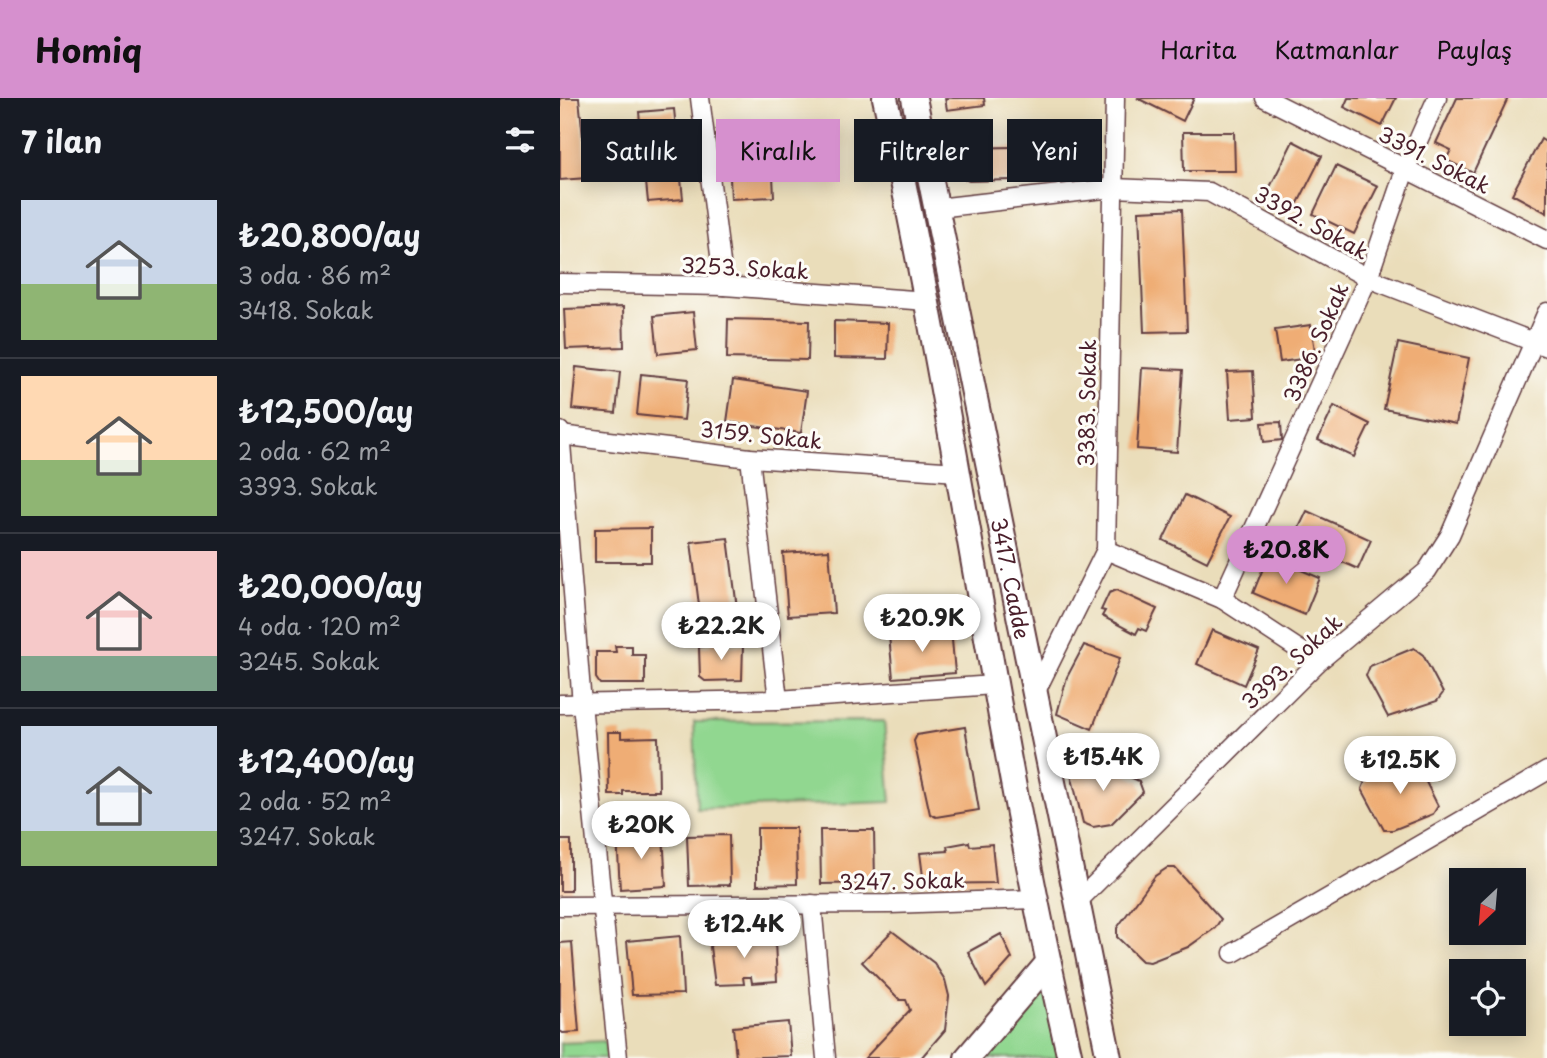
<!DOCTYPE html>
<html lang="tr">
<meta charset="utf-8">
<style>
body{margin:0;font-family:"Playpen Sans",sans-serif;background:#20242c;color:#f1f3f6;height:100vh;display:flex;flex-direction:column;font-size:26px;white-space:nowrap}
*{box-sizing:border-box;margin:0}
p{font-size:23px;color:#9ea1a6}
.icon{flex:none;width:38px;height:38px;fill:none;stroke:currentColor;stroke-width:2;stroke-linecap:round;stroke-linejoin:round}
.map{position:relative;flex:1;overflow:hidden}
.details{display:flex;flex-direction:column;background:#171b24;width:560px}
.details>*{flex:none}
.guide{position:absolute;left:21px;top:21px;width:665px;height:63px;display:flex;gap:14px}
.needle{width:46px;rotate:206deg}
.controls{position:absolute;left:889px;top:770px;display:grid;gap:14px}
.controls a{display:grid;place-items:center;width:77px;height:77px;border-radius:0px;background:#171b24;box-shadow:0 4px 18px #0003;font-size:35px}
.price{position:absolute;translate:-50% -60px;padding:0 16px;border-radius:24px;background:#fff;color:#222;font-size:23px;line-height:46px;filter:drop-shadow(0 2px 4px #0008)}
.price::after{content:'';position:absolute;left:50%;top:42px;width:21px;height:16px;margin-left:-10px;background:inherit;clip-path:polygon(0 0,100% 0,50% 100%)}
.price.on{background:#d690ce;color:#111}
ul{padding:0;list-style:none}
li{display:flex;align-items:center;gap:21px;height:175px;padding:0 21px}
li+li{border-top:2px solid #363941}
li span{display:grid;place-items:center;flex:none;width:196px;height:140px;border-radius:0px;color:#555}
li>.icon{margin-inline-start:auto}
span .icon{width:84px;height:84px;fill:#fffc;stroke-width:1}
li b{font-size:30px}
h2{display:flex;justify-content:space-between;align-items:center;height:84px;padding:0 21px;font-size:30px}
.chip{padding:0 24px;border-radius:0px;background:#171b24;box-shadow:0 4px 18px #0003;font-size:24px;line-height:63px}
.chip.on{background:#d690ce;color:#111}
header{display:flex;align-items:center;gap:42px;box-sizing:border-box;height:98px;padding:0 35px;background:#d690ce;color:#111}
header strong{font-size:33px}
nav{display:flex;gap:38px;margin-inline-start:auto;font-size:24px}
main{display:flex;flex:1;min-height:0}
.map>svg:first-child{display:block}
.green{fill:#91d790;stroke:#6e7b5e;stroke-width:2}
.building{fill:#efad75}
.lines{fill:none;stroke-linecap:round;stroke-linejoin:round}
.street-casing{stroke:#623c40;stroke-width:21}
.secondary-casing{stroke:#623c40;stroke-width:28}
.street{stroke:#fff;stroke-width:18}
.secondary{stroke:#fff;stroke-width:24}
.labels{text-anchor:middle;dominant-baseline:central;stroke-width:6;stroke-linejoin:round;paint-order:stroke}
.street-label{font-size:21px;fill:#4a1f2b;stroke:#fdfcf7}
</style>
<header>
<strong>Homiq</strong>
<nav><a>Harita</a><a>Katmanlar</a><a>Paylaş</a></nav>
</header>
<main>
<section class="details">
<h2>7 ilan<svg class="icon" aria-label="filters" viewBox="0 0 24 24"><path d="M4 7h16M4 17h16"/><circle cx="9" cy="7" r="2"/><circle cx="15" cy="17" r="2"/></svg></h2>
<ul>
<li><span style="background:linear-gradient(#c9d6e8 60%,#8fb573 0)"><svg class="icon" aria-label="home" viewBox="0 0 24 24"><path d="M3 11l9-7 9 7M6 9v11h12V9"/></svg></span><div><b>₺20,800/ay</b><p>3 oda · 86 m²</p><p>3418. Sokak</p></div></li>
<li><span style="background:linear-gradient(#ffd9b3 60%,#8fb573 0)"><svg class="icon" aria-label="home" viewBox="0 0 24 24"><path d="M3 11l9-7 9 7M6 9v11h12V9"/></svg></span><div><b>₺12,500/ay</b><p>2 oda · 62 m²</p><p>3393. Sokak</p></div></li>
<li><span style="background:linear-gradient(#f6c9c9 75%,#7fa58c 0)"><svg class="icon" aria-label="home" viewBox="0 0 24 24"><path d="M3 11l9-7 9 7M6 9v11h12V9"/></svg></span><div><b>₺20,000/ay</b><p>4 oda · 120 m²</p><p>3245. Sokak</p></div></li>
<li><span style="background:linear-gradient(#c9d6e8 75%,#8fb573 0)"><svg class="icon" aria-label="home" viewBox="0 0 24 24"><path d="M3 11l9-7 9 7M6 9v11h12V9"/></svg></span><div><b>₺12,400/ay</b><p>2 oda · 52 m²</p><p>3247. Sokak</p></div></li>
</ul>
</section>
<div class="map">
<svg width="987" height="960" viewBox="0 0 987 960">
<rect width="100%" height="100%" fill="#fdfcf7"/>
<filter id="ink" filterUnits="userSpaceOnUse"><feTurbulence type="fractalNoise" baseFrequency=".0143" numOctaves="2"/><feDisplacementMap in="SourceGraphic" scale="14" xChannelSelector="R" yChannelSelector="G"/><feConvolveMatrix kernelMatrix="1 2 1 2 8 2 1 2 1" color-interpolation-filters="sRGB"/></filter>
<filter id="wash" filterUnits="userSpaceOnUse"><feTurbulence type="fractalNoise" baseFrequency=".00686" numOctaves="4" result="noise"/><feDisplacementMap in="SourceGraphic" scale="28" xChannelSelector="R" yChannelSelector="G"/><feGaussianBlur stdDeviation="1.57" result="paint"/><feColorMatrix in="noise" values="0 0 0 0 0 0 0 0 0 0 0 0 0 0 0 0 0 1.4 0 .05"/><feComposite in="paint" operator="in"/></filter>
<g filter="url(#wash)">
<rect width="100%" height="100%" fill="#eaddba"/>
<g class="green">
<path d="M324,623L331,704L137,711L134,624Z"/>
<path d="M485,886L498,960H420Z"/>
<path d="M45,943L46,960H0V945Z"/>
</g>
<g id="blocks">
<g class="building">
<path d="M0,0H19L27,80L0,82Z"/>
<path d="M385,0H424L425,7L387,12Z"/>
<path d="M577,0H634L623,23Z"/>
<path d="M788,0H836L822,28L784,9Z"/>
<path d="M897,0H948L913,75L886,62L891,52L876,45Z"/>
<path d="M114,11L123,101L88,104L79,14Z"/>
<path d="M623,34H674L675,73H624Z"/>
<path d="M981,41L987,45V115L952,96Z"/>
<path d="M733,43L762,58L735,111L706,97Z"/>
<path d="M496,48L505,52L506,77L501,81L409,83L402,80L398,57L403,50Z"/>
<path d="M212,57L214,99L171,101L169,59Z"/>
<path d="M776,68L818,88L794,136L753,116Z"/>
<path d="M622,111L627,233L584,234L579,113Z"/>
<path d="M63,209L64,249L6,251L4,211Z"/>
<path d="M133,214L137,252L98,256L94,218Z"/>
<path d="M168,221L249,223L248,262L167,260Z"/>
<path d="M274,223L328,225L327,261L274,260Z"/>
<path d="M751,227L756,259L720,264L715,232Z"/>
<path d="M838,245L909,260L896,326L824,311Z"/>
<path d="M16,269L60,274L56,315L12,311Z"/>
<path d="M582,270L623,272L617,354L577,351Z"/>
<path d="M693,273L696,319L670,321L667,274Z"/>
<path d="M81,276L128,281L124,322L77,317Z"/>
<path d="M173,282L247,293L241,335L167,324Z"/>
<path d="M774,308L810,326L794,359L758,342Z"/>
<path d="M721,324L722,342L704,344L702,325Z"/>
<path d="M625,397L670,419L647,464L603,442Z"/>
<path d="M747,413L811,442L798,471L733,442Z"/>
<path d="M91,430V464H35V431Z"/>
<path d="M168,440L178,518L141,523L131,444Z"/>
<path d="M269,452L274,515L228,518L223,455Z"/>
<path d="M708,458L760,480L745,517L693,495Z"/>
<path d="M556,492L597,511L586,533L579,530L576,536L542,518L545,513L541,512L549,495Z"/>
<path d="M391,531L395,575L333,580L329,537Z"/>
<path d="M652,532L699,552L684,587L637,566Z"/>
<path d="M152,542H164V548L183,547L182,582L145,583L140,579L139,549L152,547Z"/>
<path d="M524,547L560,560L532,631L497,616L507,579Z"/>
<path d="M55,548H72V557H85V586H40L36,580V554H56Z"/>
<path d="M854,550L863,557L883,595L877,603L828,619L806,578L810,568Z"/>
<path d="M405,629L419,712L376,719L370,716L354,643L357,637Z"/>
<path d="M48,634H61V640L98,639L99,693H63V697H49Z"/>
<path d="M850,663L859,670L878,708L873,716L833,732H824L802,691L806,681Z"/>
<path d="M537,664L579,683L583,694L551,726L533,729L523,725L511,676L514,668Z"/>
<path d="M197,730H236L237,786L197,787Z"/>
<path d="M260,732H314L315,785L261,786Z"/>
<path d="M103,735L106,788L60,791L57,738Z"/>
<path d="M169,737L170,787L129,788L127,738Z"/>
<rect x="0" y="742" width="11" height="51"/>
<path d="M409,744L410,748L432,746L436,785L364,786L360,755L388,753L387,748Z"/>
<path d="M607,770H615L661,821L655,830L628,849L590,864L582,863L557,839V830L595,778Z"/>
<path d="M332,833L374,865L385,882L389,898L385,932L361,960H305L350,912L346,902H340L302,864Z"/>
<path d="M199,836L206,837L215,844L217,883L192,885L191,879H183L184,886L155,887L150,849L152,843Z"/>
<path d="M441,836L452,860L426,889L408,854Z"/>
<path d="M120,838L123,896L72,897L67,843Z"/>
<path d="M12,844L19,934L3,935L0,933V845Z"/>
<path d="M228,924L231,958L176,960L173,929Z"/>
</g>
</g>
</g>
<g filter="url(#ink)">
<use href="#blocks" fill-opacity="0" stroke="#623c40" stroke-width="2"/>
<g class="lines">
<g class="street-casing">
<g id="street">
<path d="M140,0L164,188"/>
<path d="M705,0L987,142"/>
<path d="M377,110L553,90L649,94L808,180L987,249"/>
<path d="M0,185L164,188L367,203"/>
<path d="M0,333L22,606L58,960"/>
<path d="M0,337L190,360L398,374"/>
<path d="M190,360L218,602"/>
<path d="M546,452L662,501L758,564"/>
<path d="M662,501L808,180L845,72L877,0"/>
<path d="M475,595L546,452L555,0"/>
<path d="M0,606L218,602L434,587"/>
<path d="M517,804L758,564L867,473L890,437L987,214"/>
<path d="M252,806L266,960"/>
<path d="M0,808L330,806L474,801"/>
<path d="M673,855L987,673"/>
</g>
</g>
<g class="secondary-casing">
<g id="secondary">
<path d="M325,0C396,318 436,642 510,960"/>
<path id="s1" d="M354,0L549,960"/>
<path d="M407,960L488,865"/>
</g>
</g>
<use href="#street" class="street"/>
<use href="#secondary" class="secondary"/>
</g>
</g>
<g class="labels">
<g class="street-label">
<text transform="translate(875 61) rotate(27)">3391. Sokak</text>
<text transform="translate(752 124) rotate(29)">3392. Sokak</text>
<text transform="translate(185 169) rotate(3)">3253. Sokak</text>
<text transform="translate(755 244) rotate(-66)">3386. Sokak</text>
<text transform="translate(526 305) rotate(-89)">3383. Sokak</text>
<text transform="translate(201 336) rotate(6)">3159. Sokak</text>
<text stroke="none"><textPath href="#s1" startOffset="490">3417. Cadde</textPath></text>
<text transform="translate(731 563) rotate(-43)">3393. Sokak</text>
<text transform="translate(342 782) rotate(-1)">3247. Sokak</text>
</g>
</g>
</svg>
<div class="controls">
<a><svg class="needle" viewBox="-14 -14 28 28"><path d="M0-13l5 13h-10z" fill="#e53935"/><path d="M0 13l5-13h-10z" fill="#9ea1a6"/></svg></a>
<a><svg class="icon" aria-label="locate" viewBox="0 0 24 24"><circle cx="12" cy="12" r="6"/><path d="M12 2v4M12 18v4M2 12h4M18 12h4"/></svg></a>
</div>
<b class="price on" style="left:726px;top:488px">₺20.8K</b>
<b class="price" style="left:362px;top:556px">₺20.9K</b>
<b class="price" style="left:161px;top:564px">₺22.2K</b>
<b class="price" style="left:543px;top:695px">₺15.4K</b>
<b class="price" style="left:840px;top:698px">₺12.5K</b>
<b class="price" style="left:81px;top:763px">₺20K</b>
<b class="price" style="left:184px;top:862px">₺12.4K</b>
<div class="guide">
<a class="chip">Satılık</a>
<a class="chip on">Kiralık</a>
<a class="chip">Filtreler</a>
<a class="chip">Yeni</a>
</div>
</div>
</main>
